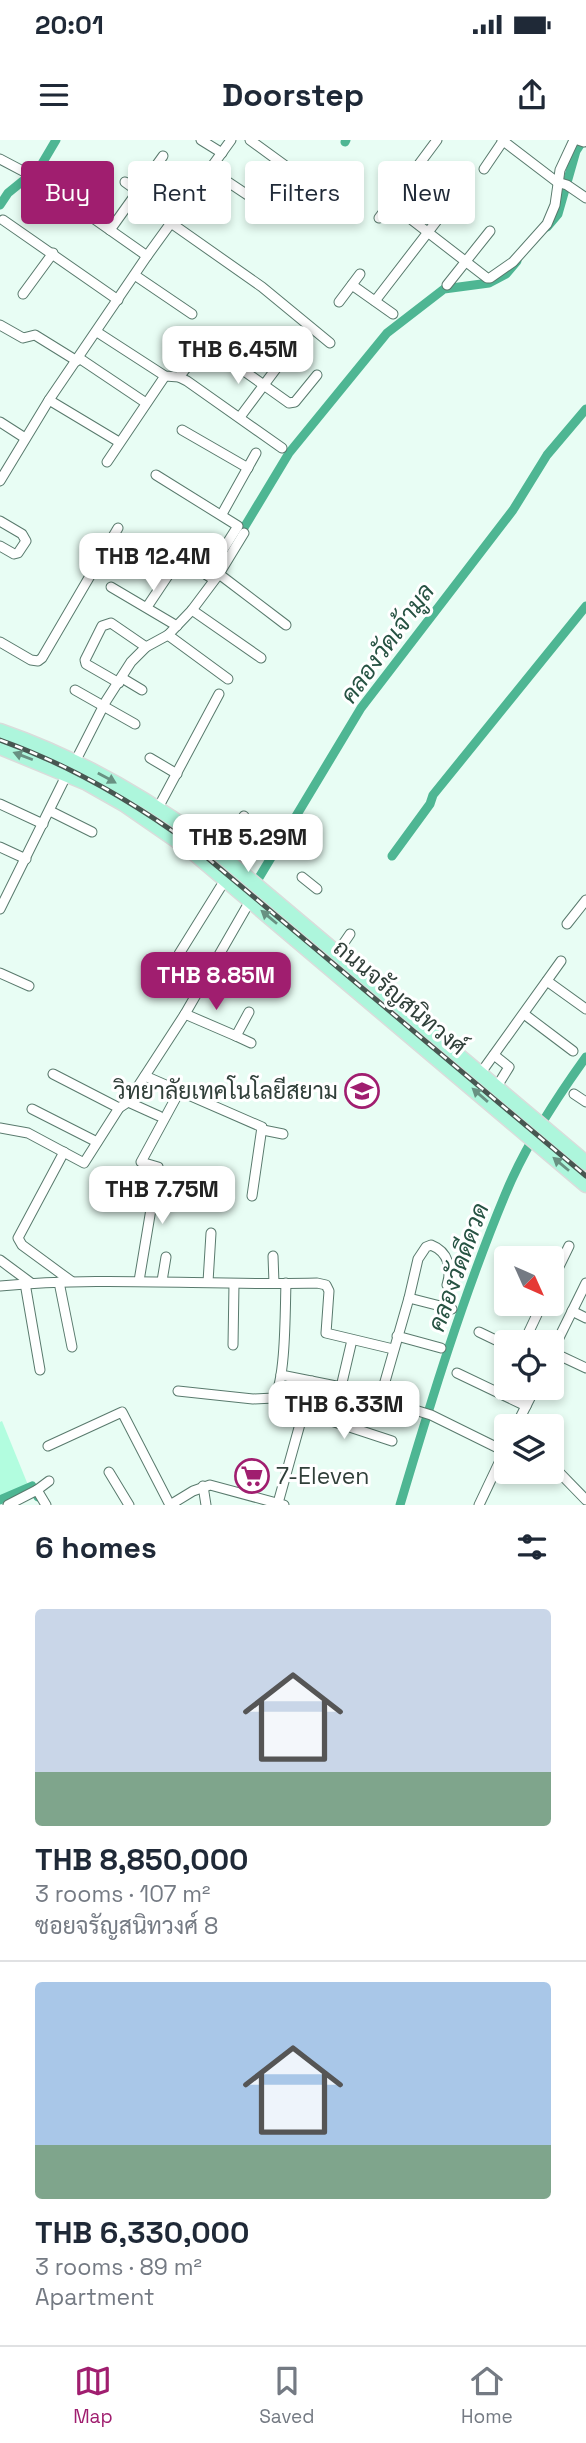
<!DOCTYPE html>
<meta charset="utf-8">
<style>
body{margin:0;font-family:"Space Grotesk",Sarabun,sans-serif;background:#f6f6f7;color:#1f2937;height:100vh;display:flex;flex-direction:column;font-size:26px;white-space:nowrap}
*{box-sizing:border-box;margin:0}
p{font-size:23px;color:#747a83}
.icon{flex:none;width:38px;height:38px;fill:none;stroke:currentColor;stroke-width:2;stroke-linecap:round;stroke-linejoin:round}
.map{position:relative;height:1365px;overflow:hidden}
.side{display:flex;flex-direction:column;background:#fff;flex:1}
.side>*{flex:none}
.top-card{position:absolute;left:21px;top:21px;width:544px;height:63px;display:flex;gap:14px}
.needle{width:46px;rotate:135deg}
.fabs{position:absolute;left:494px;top:1106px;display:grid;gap:14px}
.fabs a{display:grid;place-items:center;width:70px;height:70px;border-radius:7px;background:#fff;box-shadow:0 4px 10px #0003;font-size:35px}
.price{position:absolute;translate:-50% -60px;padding:0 16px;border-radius:14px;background:#fff;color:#222;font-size:23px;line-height:46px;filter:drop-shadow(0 2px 4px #0008)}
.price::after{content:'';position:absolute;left:50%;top:42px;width:21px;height:16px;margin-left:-10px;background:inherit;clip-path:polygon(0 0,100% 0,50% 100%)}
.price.selected{background:#a01e6f;color:#fff}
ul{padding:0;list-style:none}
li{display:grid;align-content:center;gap:14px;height:371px;padding:0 35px}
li+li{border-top:2px solid #e0e1e3}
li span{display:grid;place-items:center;height:217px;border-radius:7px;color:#555}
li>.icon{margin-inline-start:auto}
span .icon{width:126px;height:126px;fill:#fffc;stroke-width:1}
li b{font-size:30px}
h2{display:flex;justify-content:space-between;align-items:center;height:84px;padding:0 35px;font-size:30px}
.pill{padding:0 24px;border-radius:7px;background:#fff;box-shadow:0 4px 10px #0003;font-size:24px;line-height:63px}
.pill.selected{background:#a01e6f;color:#fff}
.status{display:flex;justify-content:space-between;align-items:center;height:49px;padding:0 35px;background:#fff;direction:ltr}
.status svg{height:19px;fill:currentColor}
header{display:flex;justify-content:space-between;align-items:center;height:91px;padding:0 35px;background:#fff;font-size:32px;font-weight:700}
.tabs{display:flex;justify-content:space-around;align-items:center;height:98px;border-top:2px solid #e0e1e3;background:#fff;font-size:19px;color:#747a83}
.tabs a{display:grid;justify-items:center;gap:4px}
.tabs .selected{color:#a01e6f}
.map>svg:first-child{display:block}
.green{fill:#b2fddf}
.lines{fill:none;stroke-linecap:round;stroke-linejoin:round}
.canal{stroke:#4eb693;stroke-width:9}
.minor-casing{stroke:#597a6d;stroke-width:11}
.primary-casing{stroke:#dadcdb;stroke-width:17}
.minor{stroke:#fff;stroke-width:9}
.primary{stroke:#adf6dc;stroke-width:14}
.rail-casing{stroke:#475751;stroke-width:5}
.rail{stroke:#fff;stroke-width:2.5;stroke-dasharray:8;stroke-linecap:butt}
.oneway{fill:#689182}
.labels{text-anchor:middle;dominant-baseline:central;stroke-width:6;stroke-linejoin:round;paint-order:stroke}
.street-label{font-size:23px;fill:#303f39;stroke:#fff}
.poi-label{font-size:23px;fill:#303f39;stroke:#fff;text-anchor:end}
.water-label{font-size:24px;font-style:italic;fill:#265242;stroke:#fff}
</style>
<div class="status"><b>20:01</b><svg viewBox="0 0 49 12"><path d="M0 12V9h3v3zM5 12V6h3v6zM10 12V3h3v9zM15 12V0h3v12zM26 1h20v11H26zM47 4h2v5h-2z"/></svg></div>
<header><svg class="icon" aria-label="menu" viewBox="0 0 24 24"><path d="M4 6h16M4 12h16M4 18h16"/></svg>Doorstep<svg class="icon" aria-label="share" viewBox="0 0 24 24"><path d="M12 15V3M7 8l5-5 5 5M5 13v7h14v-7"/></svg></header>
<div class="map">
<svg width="586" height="1365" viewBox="0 0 586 1365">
<rect width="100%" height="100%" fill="#e8fdf4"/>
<path class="green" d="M2,1281L28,1345L0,1359V1282Z"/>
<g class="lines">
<g class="canal">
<path d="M345,2L346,0"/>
<path d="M0,65L8,53L40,27L56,0"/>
<path d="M547,87L558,74L576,11L583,0"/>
<path d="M239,396L289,313L387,193L444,149L489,143L506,134L517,121"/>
<path d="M392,716L430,664L433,655L586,466"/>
<path d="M245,761L361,568L513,370L547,315L586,269"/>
<path d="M0,1360L32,1346L38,1357"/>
<path d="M400,1365C431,1261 463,1156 505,1055C525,1006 555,960 586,917"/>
</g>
<g class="minor-casing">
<g id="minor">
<path d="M201,0L222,13"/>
<path d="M250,0L287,27"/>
<path d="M502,0L557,42L567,45L586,58"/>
<path d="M578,0L584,2L586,0"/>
<path d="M0,19L36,38L147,116"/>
<path d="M484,29L503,1"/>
<path d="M210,30L282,78"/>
<path d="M125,42L175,78"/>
<path d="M390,63L487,138H490L513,122L547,84L555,65L560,30L574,0"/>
<path d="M379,78L437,0"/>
<path d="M3,80L118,160"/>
<path d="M171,83L262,147L330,203"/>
<path d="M110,90L163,16"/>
<path d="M136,136L192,174"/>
<path d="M352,145L393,174"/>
<path d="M447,145L490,91"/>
<path d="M23,154L53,113"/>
<path d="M375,161L452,61"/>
<path d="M339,162L360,134"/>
<path d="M0,185L23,198L35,195L77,221"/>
<path d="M97,192L165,236L179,237L187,241L282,308"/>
<path d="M206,204L289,263L295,262L317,235"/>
<path d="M79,218L146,263"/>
<path d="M179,237L213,194L219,193L236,204"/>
<path d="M49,260L119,302"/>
<path d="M240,277L284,218"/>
<path d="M0,282L25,298"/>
<path d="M182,290L248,328"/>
<path d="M107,322L165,236"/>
<path d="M156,335L238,386L207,435"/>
<path d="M0,341L49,260L147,116L231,0"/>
<path d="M222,374L256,313"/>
<path d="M0,381L22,394L26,401L18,413L14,414L0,406"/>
<path d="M158,404L210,437"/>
<path d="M219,434L286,485"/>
<path d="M111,447L177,486"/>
<path d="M147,467L171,431L170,425L163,421"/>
<path d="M192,470L261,518"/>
<path d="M168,495L228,539"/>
<path d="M0,502L31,520L38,521L42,518L118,388"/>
<path d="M122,538L142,550"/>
<path d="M119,543L86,524L85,520L102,486L111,483L146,507"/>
<path d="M75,550L135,584"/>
<path d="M150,618L177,634"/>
<path d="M75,622L106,561L131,522L146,507L168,495L192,470L219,434L244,393"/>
<path d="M0,664L43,684"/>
<path d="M158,668L219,554"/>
<path d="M50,671L92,692"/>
<path d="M227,703L241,716L248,719L259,707V697L271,694"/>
<path d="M0,707L26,719"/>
<path d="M224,707L244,676"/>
<path d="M302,737L317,749"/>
<path d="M0,769L67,634"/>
<path d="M567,784L586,760"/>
<path d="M337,813L350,794"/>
<path d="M179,814L225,740"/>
<path d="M0,833L29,846"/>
<path d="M547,841L586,869"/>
<path d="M185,874L236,896L249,872"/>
<path d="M524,874L573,911"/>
<path d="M236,896L251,903"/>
<path d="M494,915L509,927L496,948"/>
<path d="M53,934L119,968"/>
<path d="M480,934L561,821"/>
<path d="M145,936L262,987L252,1056"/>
<path d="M574,954L586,962"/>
<path d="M128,962L159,976"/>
<path d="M32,969L97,1002"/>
<path d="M0,988L28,993L84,1023L119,968L128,962L135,951L185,874L250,761"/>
<path d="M263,990L283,994"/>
<path d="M64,1012L18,1098L22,1105L71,1141"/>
<path d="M273,1116L274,1143"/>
<path d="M0,1120L31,1143"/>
<path d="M139,1141L158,1027L141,1022L179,952"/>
<path d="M162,1141L166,1117"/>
<path d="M59,1142L72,1207"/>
<path d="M208,1142L211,1093"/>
<path d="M25,1143L40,1230"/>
<path d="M551,1143L569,1106"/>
<path d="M0,1146C106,1136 211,1146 317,1143L326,1145L329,1151L326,1193L393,1209"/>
<path d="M409,1158L452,1169"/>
<path d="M572,1171L586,1178"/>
<path d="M479,1192L506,1205"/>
<path d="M397,1196L441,1208"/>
<path d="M524,1202L542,1164"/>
<path d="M233,1205L234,1144"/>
<path d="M552,1212L586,1228"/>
<path d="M551,1214L586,1143"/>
<path d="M457,1233L526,1266"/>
<path d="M281,1235L341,1247L431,1275L504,1311"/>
<path d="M341,1247L352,1200"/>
<path d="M178,1251L253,1259L274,1258C286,1240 285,1168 286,1143"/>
<path d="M380,1259L409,1158L418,1119L426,1107L431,1105C449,1112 452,1129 447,1145"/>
<path d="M304,1272L392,1301"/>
<path d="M516,1286L535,1248"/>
<path d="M48,1306L122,1272L170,1365"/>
<path d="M551,1324L586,1360"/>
<path d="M109,1332L129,1365"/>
<path d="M203,1346L206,1365"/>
<path d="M37,1350L49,1341"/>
<path d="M278,1363L312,1241"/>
<path d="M8,1365L37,1350L46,1365"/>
<path d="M170,1365L193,1351L210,1345L284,1365"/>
<path d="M479,1365L506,1308"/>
</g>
</g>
<g class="primary-casing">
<g id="primary">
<path d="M0,591C72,616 137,652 199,697L586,1023"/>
<path d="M0,607L87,643L124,664L189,709L586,1045"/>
</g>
</g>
<use href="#minor" class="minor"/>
<use href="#primary" class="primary"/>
<g class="rail-casing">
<path id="rail" d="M0,600C70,625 132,661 192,705L586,1036"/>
</g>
<use href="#rail" class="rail"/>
</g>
<defs><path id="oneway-solid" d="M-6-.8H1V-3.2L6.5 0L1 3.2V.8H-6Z" transform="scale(1.75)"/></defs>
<g class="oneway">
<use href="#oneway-solid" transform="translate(23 616) rotate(-159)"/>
<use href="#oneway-solid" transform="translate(107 638) rotate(29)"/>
<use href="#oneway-solid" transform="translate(269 777) rotate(-140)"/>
<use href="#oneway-solid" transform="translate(480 955) rotate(-139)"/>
<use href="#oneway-solid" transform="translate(561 1024) rotate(-140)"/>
</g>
<defs>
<g id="university-ring" transform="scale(1.75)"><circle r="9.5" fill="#fff" stroke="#a01e6f" stroke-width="1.5"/><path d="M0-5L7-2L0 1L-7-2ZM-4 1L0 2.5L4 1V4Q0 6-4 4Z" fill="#a01e6f"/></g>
<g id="supermarket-ring" transform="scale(1.75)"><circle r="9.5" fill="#fff" stroke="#a01e6f" stroke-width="1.5"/><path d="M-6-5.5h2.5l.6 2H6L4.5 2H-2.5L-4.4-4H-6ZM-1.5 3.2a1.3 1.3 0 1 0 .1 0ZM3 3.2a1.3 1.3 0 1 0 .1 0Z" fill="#a01e6f"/></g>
</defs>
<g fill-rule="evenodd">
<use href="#university-ring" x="362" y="951"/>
<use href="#supermarket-ring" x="252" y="1336"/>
</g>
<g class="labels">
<g class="street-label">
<text transform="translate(400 857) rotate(40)">ถนนจรัญสนิทวงศ์</text>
</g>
<g class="poi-label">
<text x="338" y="951">วิทยาลัยเทคโนโลยีสยาม</text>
<text x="276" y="1336" text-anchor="start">7-Eleven</text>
</g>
<g class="water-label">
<text transform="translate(387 503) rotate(-54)">คลองวัดเจ้ามูล</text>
<text transform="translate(458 1127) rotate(-70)">คลองวัดดีดวด</text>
</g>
</g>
</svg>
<div class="fabs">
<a><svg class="needle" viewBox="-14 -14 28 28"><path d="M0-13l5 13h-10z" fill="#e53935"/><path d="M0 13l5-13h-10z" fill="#747a83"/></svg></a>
<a><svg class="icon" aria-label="locate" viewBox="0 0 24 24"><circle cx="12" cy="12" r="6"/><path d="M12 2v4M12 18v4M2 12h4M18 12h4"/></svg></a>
<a><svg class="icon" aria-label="layers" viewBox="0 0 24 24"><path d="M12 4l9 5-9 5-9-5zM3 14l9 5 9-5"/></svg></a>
</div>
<b class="price" style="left:238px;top:246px">THB 6.45M</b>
<b class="price" style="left:153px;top:453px">THB 12.4M</b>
<b class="price" style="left:248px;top:734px">THB 5.29M</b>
<b class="price selected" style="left:216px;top:872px">THB 8.85M</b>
<b class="price" style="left:162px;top:1086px">THB 7.75M</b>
<b class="price" style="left:344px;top:1301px">THB 6.33M</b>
<div class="top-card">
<a class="pill selected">Buy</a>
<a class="pill">Rent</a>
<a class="pill">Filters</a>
<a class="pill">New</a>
</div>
</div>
<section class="side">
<h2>6 homes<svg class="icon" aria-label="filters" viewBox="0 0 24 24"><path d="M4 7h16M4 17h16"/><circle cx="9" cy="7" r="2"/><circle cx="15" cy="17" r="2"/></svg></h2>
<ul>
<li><span style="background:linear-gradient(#c9d6e8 75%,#7fa58c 0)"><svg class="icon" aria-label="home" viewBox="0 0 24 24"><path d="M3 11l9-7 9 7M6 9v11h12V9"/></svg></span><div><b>THB 8,850,000</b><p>3 rooms · 107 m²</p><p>ซอยจรัญสนิทวงศ์ 8</p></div></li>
<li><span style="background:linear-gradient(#a9c7e8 75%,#7fa58c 0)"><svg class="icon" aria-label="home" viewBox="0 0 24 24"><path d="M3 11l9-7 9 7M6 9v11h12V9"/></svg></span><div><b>THB 6,330,000</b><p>3 rooms · 89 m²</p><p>Apartment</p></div></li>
</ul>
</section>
<nav class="tabs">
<a class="selected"><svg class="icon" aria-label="map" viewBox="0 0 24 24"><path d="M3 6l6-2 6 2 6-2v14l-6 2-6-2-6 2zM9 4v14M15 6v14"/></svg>Map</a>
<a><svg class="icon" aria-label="saved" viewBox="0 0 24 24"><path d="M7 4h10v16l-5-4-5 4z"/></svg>Saved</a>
<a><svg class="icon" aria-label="home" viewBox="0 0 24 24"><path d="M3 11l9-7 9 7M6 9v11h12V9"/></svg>Home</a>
</nav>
